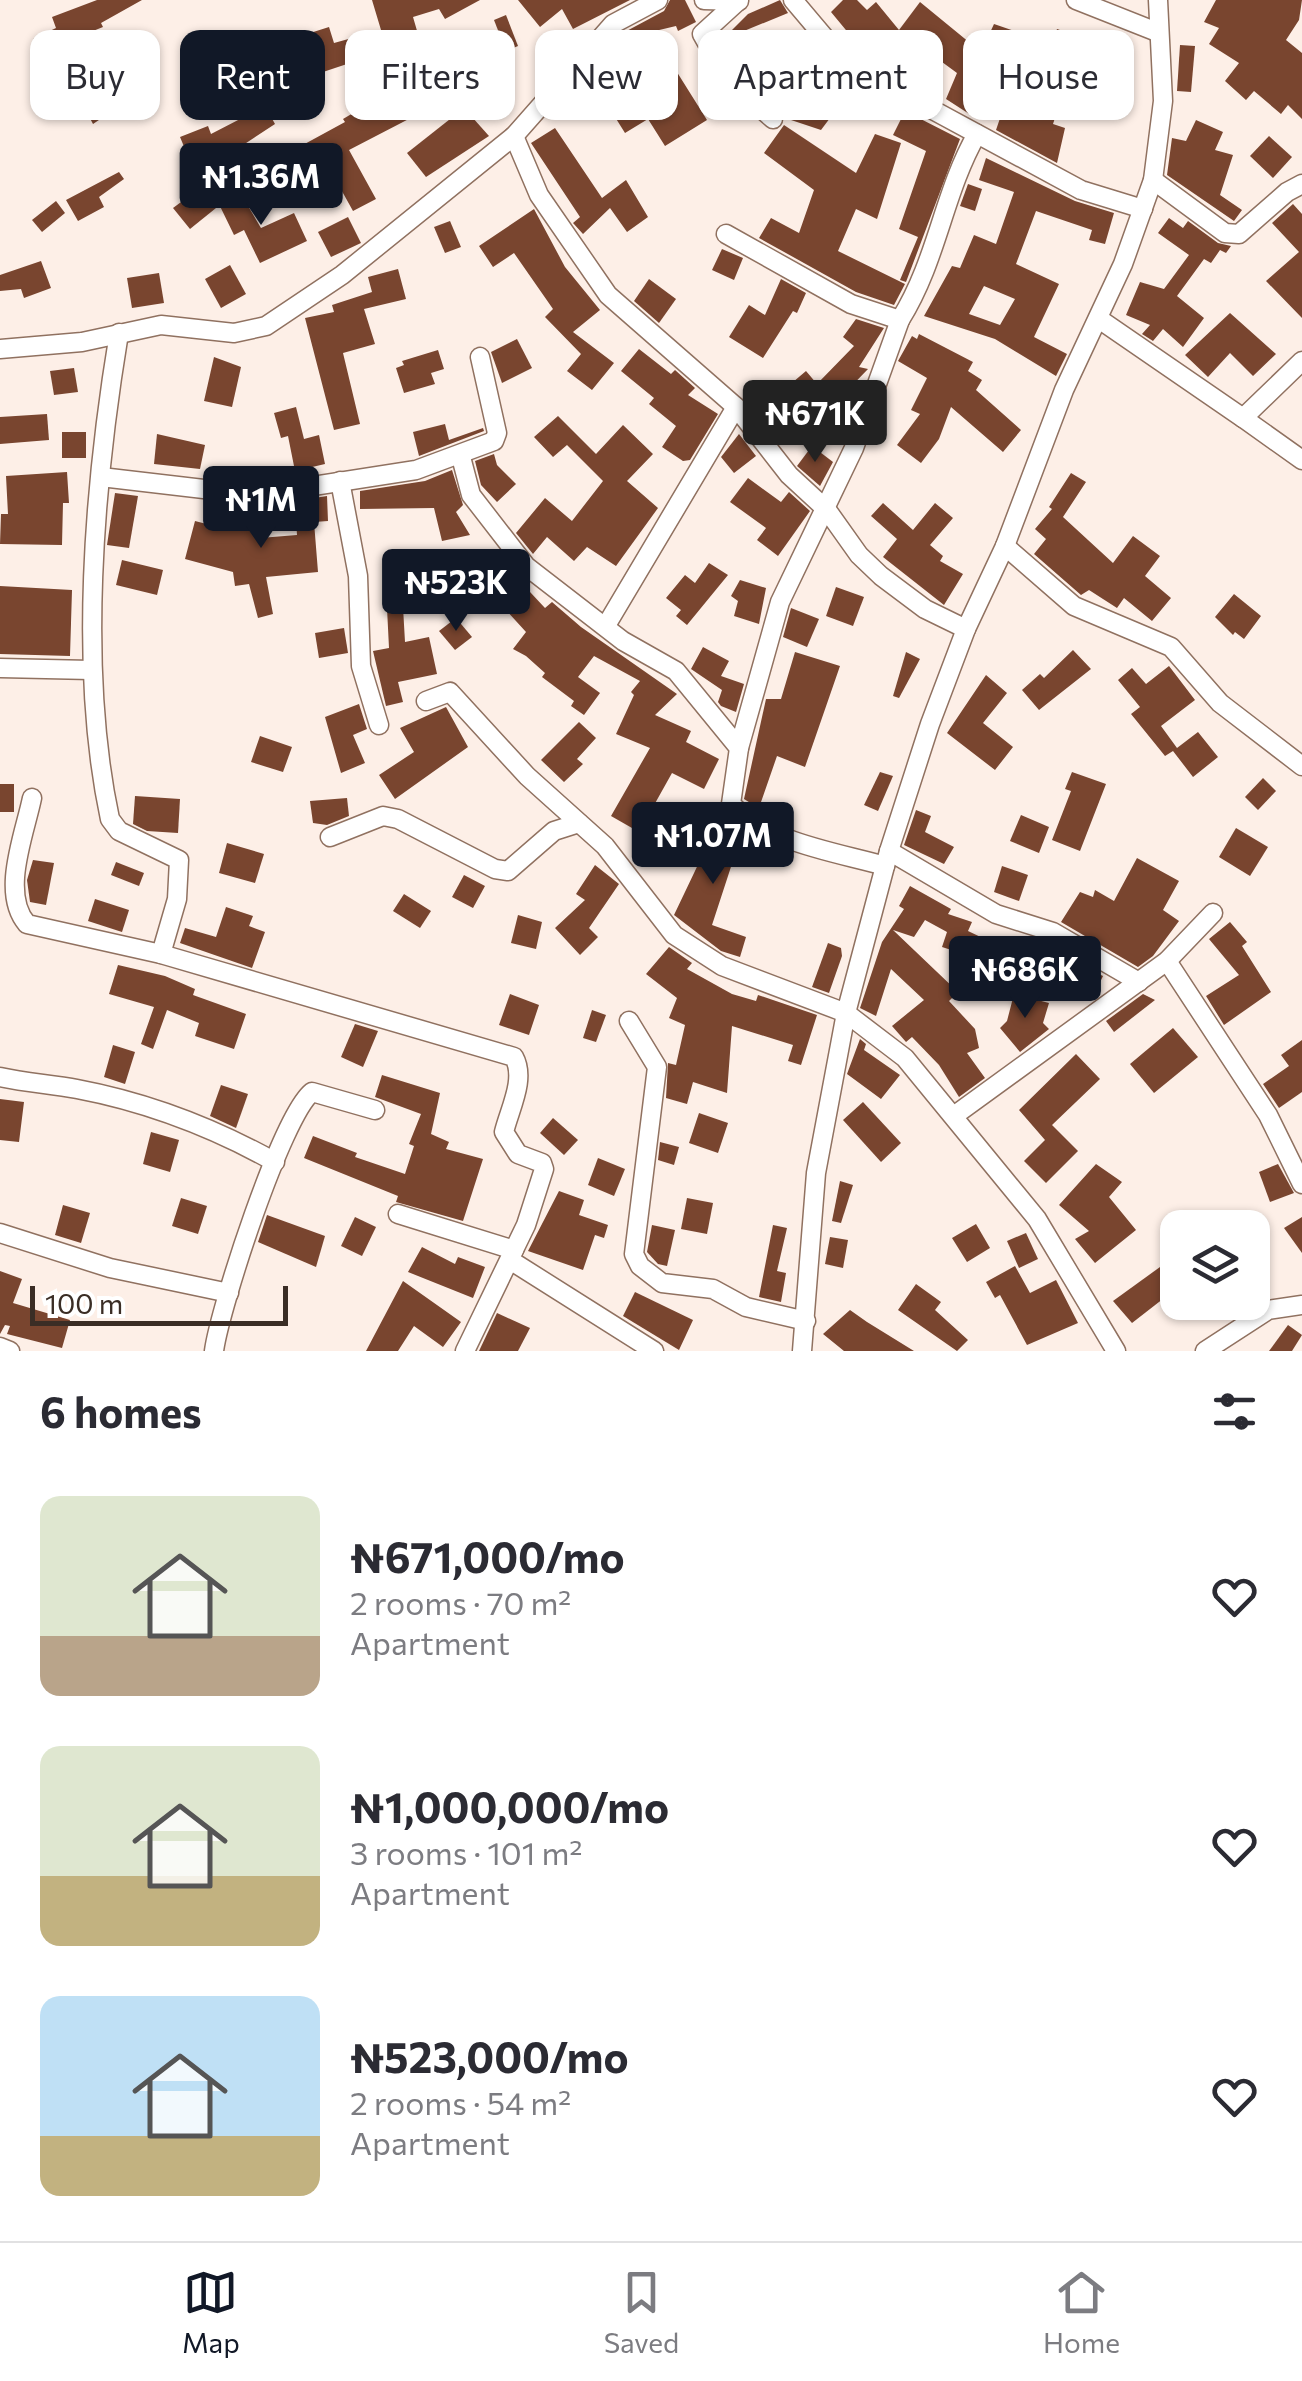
<!DOCTYPE html>
<meta charset="utf-8">
<style>
body{margin:0;font-family:Commissioner,sans-serif;background:#f2f2f3;color:#2b2b33;height:100vh;display:flex;flex-direction:column;font-size:38px;white-space:nowrap}
*{box-sizing:border-box;margin:0}
p{font-size:32px;color:#7c7c81}
.icon{flex:none;width:55px;height:55px;fill:none;stroke:currentColor;stroke-width:2;stroke-linecap:round;stroke-linejoin:round}
.map{position:relative;height:1351px;overflow:hidden}
.side{display:flex;flex-direction:column;background:#fff;flex:1}
.side>*{flex:none}
.banner{position:absolute;left:30px;top:30px;width:1242px;height:90px;display:flex;gap:20px}
.controls{position:absolute;left:1160px;top:1210px;display:grid;gap:20px}
.controls a{display:grid;place-items:center;width:110px;height:110px;border-radius:20px;background:#fff;box-shadow:0 2px 8px #0004;font-size:50px}
.scale{position:absolute;left:30px;bottom:25px;width:258px;box-sizing:border-box;padding-left:10px;border:5px solid #3a2d25;border-top:0;font-size:28px;line-height:35px;white-space:nowrap;color:#3a2d25;-webkit-text-stroke:8px #fff;paint-order:stroke}
.price{position:absolute;translate:-50% -85px;padding:0 22px;border-radius:10px;background:#111827;color:#fff;font-size:32px;line-height:65px;filter:drop-shadow(0 2px 5px #0008)}
.price::after{content:'';position:absolute;left:50%;top:60px;width:30px;height:22px;margin-left:-15px;background:inherit;clip-path:polygon(0 0,100% 0,50% 100%)}
.price.on{background:#222;color:#fff}
ul{padding:0;list-style:none}
li{display:flex;align-items:center;gap:30px;height:250px;padding:0 40px}
li span{display:grid;place-items:center;flex:none;width:280px;height:200px;border-radius:20px;color:#555}
li>.icon{margin-inline-start:auto}
span .icon{width:120px;height:120px;fill:#fffc;stroke-width:1}
li b{font-size:42px}
h2{display:flex;justify-content:space-between;align-items:center;height:120px;padding:0 40px;font-size:42px}
.tag{padding:0 35px;border-radius:20px;background:#fff;box-shadow:0 2px 8px #0004;font-size:35px;line-height:90px}
.tag.on{background:#111827;color:#fff}
.tab-bar{display:flex;justify-content:space-around;align-items:center;height:140px;border-top:2px solid #e1e1e2;background:#fff;font-size:28px;color:#7c7c81}
.tab-bar a{display:grid;justify-items:center;gap:5px}
.tab-bar .on{color:#111827}
.map>svg:first-child{display:block}
.building{fill:#79452f;fill-rule:evenodd}
.lines{fill:none;stroke-linecap:round;stroke-linejoin:round}
.street-casing{stroke:#907160;stroke-width:21}
.street{stroke:#fff;stroke-width:18}
</style>
<div class="map">
<svg width="1302" height="1351" viewBox="0 0 1302 1351">
<rect width="100%" height="100%" fill="#fdefe7"/>
<g class="building">
<path d="M97,0H142L101,23L103,27L58,45L60,48L42,57L33,39L56,28L52,17Z"/>
<path d="M372,0H480L445,19L439,9L413,17L420,41L378,53L380,61L358,67L356,61L314,75L323,90L301,104L280,70L313,50L307,34L329,27L334,43L381,30Z"/>
<path d="M518,0H630L573,29L562,9L540,27Z"/>
<path d="M670,0H685L696,22L678,31L676,26L655,31L626,45L600,80L619,97L675,69L707,120L665,146L648,119L625,133L600,93L595,99L578,85L621,34L664,11Z"/>
<path d="M780,0L788,13L722,40L748,14Z"/>
<path d="M843,0H857L867,10L876,2L899,30L920,2L981,52L994,24L1052,44L1057,29L1084,38L1077,57L1097,64L1094,72L1129,90L1120,112L1090,99L1092,94L1066,84L1053,124L1065,128L1057,163L996,130L1013,80L998,74L977,119L946,99L957,73L912,40L892,68L855,41L831,12Z"/>
<path d="M1216,0H1302L1299,20L1286,40L1302,53V119L1288,105L1281,114L1254,91L1246,100L1225,81L1239,63L1209,44L1219,28L1204,22Z"/>
<path d="M506,15L518,46L506,51L494,20Z"/>
<path d="M201,32L216,51L194,67L180,49Z"/>
<path d="M1180,45L1195,46L1191,92L1177,91Z"/>
<path d="M807,48L817,57L796,81L833,114L821,130L785,118L759,91L779,67L785,72Z"/>
<path d="M472,58L479,70L449,85L455,95L349,150L376,199L353,211L328,166L291,184L279,158L345,122L343,119L375,100L372,94L397,81L400,88L431,71L435,77Z"/>
<path d="M123,59L145,89L93,124L82,103L107,90L97,77Z"/>
<path d="M265,106L275,124L234,151L193,168L180,137L208,126L211,134Z"/>
<path d="M464,108L489,136L426,177L407,153Z"/>
<path d="M905,111L960,139L906,282L900,280L918,237L899,229L926,151L893,135Z"/>
<path d="M1196,120L1223,132L1215,150L1233,155L1220,195L1242,210L1234,221L1167,175L1172,138L1186,141Z"/>
<path d="M784,125L856,173L875,134L901,143L877,219L856,209L838,251L905,284L894,305L856,292L759,238L771,218L799,233L814,190L764,153Z"/>
<path d="M555,128L602,198L626,180L648,217L627,232L610,208L583,234L573,223L580,217L531,143Z"/>
<path d="M1269,136L1292,157L1273,178L1250,156Z"/>
<path d="M986,158L1075,201L1114,213L1105,244L1089,240L1092,230L1036,211L1016,264L1059,284L1034,337L1067,354L1056,376L995,339L924,316L952,266L960,268L974,235L996,244L1014,192L979,180ZM984,286L1015,299L1000,325L969,314Z"/>
<path d="M119,172L124,179L99,197L104,207L78,221L66,200Z"/>
<path d="M968,184L982,189L975,211L960,206Z"/>
<path d="M200,188L216,208L190,229L173,208Z"/>
<path d="M238,189L261,228L294,213L307,241L260,263L244,230L234,235L217,200Z"/>
<path d="M56,201L65,213L42,232L32,220Z"/>
<path d="M1293,204L1302,214V318L1266,281L1299,252L1272,223Z"/>
<path d="M534,209L565,267L600,310L573,332L614,363L592,390L567,371L581,354L545,317L553,309L514,253L493,267L479,246Z"/>
<path d="M348,217L361,243L331,257L318,232Z"/>
<path d="M1169,218L1183,228L1188,221L1218,243L1231,246L1226,253L1220,250L1211,263L1204,259L1177,296L1204,318L1183,347L1163,329L1153,341L1142,334L1150,325L1126,315L1140,282L1164,289L1189,255L1158,233Z"/>
<path d="M450,221L461,247L445,253L434,227Z"/>
<path d="M722,249L743,258L734,280L712,270Z"/>
<path d="M41,261L51,288L24,298L21,289L0,291V275Z"/>
<path d="M230,265L246,294L221,308L205,279Z"/>
<path d="M398,269L406,299L364,309L375,344L343,353L360,424L334,430L305,318L334,312L332,305L372,292L368,277Z"/>
<path d="M159,273L164,303L132,308L127,278Z"/>
<path d="M649,279L676,299L659,323L634,301Z"/>
<path d="M781,279L806,293L797,313L793,311L763,358L729,337L749,305L765,315Z"/>
<path d="M1230,313L1276,354L1253,376L1230,353L1208,377L1185,355Z"/>
<path d="M856,319L884,328L859,367L868,369L839,399L831,391L799,417L807,424L790,443L763,420L786,388L806,371L817,384L854,346L843,337Z"/>
<path d="M919,334L973,362L968,371L982,380L976,390L1021,430L1003,452L951,407L939,439L921,463L897,445L920,414L911,410L927,378L898,361L912,336L917,339Z"/>
<path d="M517,339L532,368L502,383L491,352Z"/>
<path d="M639,349L671,374L675,370L695,388L688,395L718,414L690,460L683,461L662,447L676,426L649,404L654,398L621,371Z"/>
<path d="M438,350L444,369L431,373L435,384L404,393L396,368L404,365L402,361Z"/>
<path d="M214,357L241,367L232,407L204,401Z"/>
<path d="M74,368L78,392L54,395L50,371Z"/>
<path d="M296,407L304,439L319,435L325,464L295,471L288,436L281,438L274,413Z"/>
<path d="M47,414L49,440L0,444V417Z"/>
<path d="M558,416L596,454L623,425L653,454L627,481L658,508L616,566L587,547L574,561L547,537L533,554L516,533L545,498L572,521L603,481L567,445L553,457L534,437Z"/>
<path d="M445,424L449,440L483,428L484,431L419,456L413,432Z"/>
<rect x="62" y="432" width="24" height="26"/>
<path d="M157,434L205,445L200,469L154,464Z"/>
<path d="M739,434L756,456L734,473L721,457Z"/>
<path d="M812,446L833,462L820,486L797,466Z"/>
<path d="M494,454L497,465L516,484L497,502L481,485L475,461Z"/>
<path d="M452,470L463,505L456,512L470,535L442,541L434,508L360,509V491L425,481Z"/>
<path d="M67,472L69,503H63L62,545L0,544L1,514H8L6,476Z"/>
<path d="M1071,473L1086,482L1063,517L1113,563L1133,536L1160,556L1145,576L1171,598L1152,621L1124,598L1117,608L1089,590L1081,595L1034,554L1046,539L1035,529L1052,509L1049,507Z"/>
<path d="M748,478L781,502L789,492L810,511L778,556L757,540L766,528L730,502Z"/>
<path d="M115,493L138,496L129,548L107,545Z"/>
<path d="M327,496L328,521L314,522L318,572L266,577L273,614L258,618L249,584L235,586L233,572L185,559L195,521L222,528L255,521L260,538L297,535L295,501Z"/>
<path d="M883,503L913,530L935,503L953,518L930,545L943,556L940,561L963,574L944,605L883,557L897,539L871,516Z"/>
<path d="M122,560L163,570L157,595L116,585Z"/>
<path d="M709,563L728,575L687,625L676,616L681,610L666,598L685,575L695,583Z"/>
<path d="M515,576L545,608L552,602L581,627L677,694L655,715L691,731L686,742L719,759L704,789L672,773L639,832L611,816L650,748L616,734L634,695L631,692L640,681L594,656L578,677L600,693L584,715L571,706L574,701L542,677L545,673L526,656L513,649L526,632L493,596Z"/>
<path d="M740,580L766,588L759,624L734,616L738,601L731,596Z"/>
<path d="M0,586L72,590L70,656L0,654Z"/>
<path d="M836,587L864,597L853,626L826,616Z"/>
<path d="M1234,594L1261,616L1244,639L1235,632L1233,635L1215,617Z"/>
<path d="M403,607L405,642L429,637L437,674L398,682L403,702L386,706L373,651L389,648L387,608Z"/>
<path d="M791,608L819,619L807,647L783,637Z"/>
<path d="M456,618L472,637L455,650L439,631Z"/>
<path d="M344,628L348,653L319,658L315,633Z"/>
<path d="M703,647L729,661L721,676L744,684L736,712L721,706L718,702L722,690L691,669Z"/>
<path d="M1073,650L1091,669L1039,710L1022,690L1040,674L1044,678Z"/>
<path d="M795,652L840,666L805,767L777,756L761,802L785,810L781,822L744,799L766,699H781Z"/>
<path d="M906,652L920,659L899,698L893,696Z"/>
<path d="M1169,666L1195,700L1161,726L1177,748L1198,732L1218,757L1193,777L1173,751L1165,756L1131,714L1140,707L1118,680L1132,668L1146,684Z"/>
<path d="M986,675L1007,693L983,723L1013,747L995,770L947,733Z"/>
<path d="M359,704L367,729L353,735L365,763L341,773L325,717Z"/>
<path d="M446,707L468,747L395,799L379,775L414,752L400,728Z"/>
<path d="M579,722L596,738L577,759L583,764L564,782L541,760Z"/>
<path d="M260,736L292,747L283,772L251,762Z"/>
<path d="M880,772L893,776L878,811L864,805Z"/>
<path d="M1072,772L1106,784L1080,851L1052,840L1071,791L1065,789Z"/>
<path d="M1263,778L1276,791L1258,810L1245,797Z"/>
<rect x="0" y="784" width="14" height="28"/>
<path d="M135,796L180,799L178,833L147,831L133,824Z"/>
<path d="M347,798L349,816L327,825L313,823L310,801Z"/>
<path d="M916,810L931,816L925,832L954,847L944,864L904,845Z"/>
<path d="M712,811L743,830L712,925L746,937L740,957L721,951L674,915L705,850Z"/>
<path d="M1021,815L1049,827L1039,853L1010,841Z"/>
<path d="M1236,828L1268,847L1250,876L1219,857Z"/>
<path d="M227,843L264,854L255,883L219,873Z"/>
<path d="M1137,858L1179,881L1163,910L1179,921L1153,956L1138,967L1061,922L1080,892L1093,897L1095,890L1114,901Z"/>
<path d="M33,860L54,863L46,905L30,902L27,880Z"/>
<path d="M116,862L144,873L139,886L111,875Z"/>
<path d="M595,865L619,884L589,928L598,937L580,955L555,928L585,900L576,894Z"/>
<path d="M1002,866L1028,875L1019,901L994,892Z"/>
<path d="M464,875L485,886L473,908L452,897Z"/>
<path d="M910,886L951,909L948,914L972,922L968,931L1012,952L994,988L965,973L973,957L942,947L947,932L925,920L914,937L893,930L958,992L949,1001L975,1029L979,1048L967,1053L985,1078L959,1097L939,1065L912,1037L906,1042L892,1026L924,1000L891,969L876,1016L860,1008L882,942L904,909L899,906Z"/>
<path d="M404,894L431,911L420,928L393,911Z"/>
<path d="M95,899L129,910L122,932L88,921Z"/>
<path d="M226,907L253,916L249,926L265,932L252,968L180,943L185,928L216,937Z"/>
<path d="M518,915L542,922L536,949L511,943Z"/>
<path d="M1230,922L1247,942L1242,946L1271,992L1224,1025L1206,996L1239,975L1209,939Z"/>
<path d="M828,943L841,948L842,956L829,993L812,987Z"/>
<path d="M669,947L692,963L687,969L732,994L756,1001L758,995L817,1015L801,1065L788,1061L793,1045L732,1026L727,1093L693,1082L687,1104L666,1098L668,1063L676,1065L685,1025L669,1018L677,998L646,974Z"/>
<path d="M1072,961L1103,976L1092,999L1061,985Z"/>
<path d="M118,965L165,976L195,989L193,995L246,1014L234,1049L195,1036L199,1023L167,1010L153,1049L141,1044L154,1007L109,994Z"/>
<path d="M510,994L539,1005L529,1035L499,1025Z"/>
<path d="M1014,994L1049,1003L1043,1023L1049,1029L1020,1052L1000,1028L1007,1021Z"/>
<path d="M1143,994L1155,1000L1114,1032L1106,1021Z"/>
<path d="M592,1010L606,1015L596,1042L583,1038Z"/>
<path d="M355,1024L378,1031L363,1067L341,1057Z"/>
<path d="M1173,1028L1198,1057L1154,1093L1130,1064Z"/>
<path d="M860,1039L866,1044L864,1050L900,1075L881,1099L847,1074Z"/>
<path d="M1302,1040V1092L1279,1108L1263,1084L1289,1066L1281,1055Z"/>
<path d="M113,1045L135,1052L125,1084L104,1077Z"/>
<path d="M1076,1054L1100,1079L1052,1125L1078,1151L1046,1183L1024,1161L1045,1140L1019,1110Z"/>
<path d="M382,1075L440,1093L431,1134L449,1142L446,1149L483,1159L463,1221L396,1202L398,1196L304,1158L313,1136L357,1153L355,1157L405,1174L414,1146L409,1144L421,1114L375,1097Z"/>
<path d="M221,1085L248,1094L236,1128L210,1116Z"/>
<path d="M0,1099L24,1102L19,1142L0,1140Z"/>
<path d="M863,1102L901,1143L881,1162L843,1120Z"/>
<path d="M699,1113L728,1123L718,1153L689,1143Z"/>
<path d="M553,1118L578,1140L564,1155L540,1133Z"/>
<path d="M151,1132L179,1140L170,1172L143,1164Z"/>
<path d="M660,1142L679,1147L674,1165L658,1160Z"/>
<path d="M598,1158L625,1169L614,1196L588,1185Z"/>
<path d="M1096,1164L1122,1182L1109,1197L1136,1230L1095,1263L1075,1239L1089,1231L1059,1205Z"/>
<path d="M1278,1164L1294,1193L1270,1202L1259,1172Z"/>
<path d="M840,1181L853,1185L841,1223L832,1221Z"/>
<path d="M559,1191L584,1200L579,1215L608,1225L604,1238L595,1235L583,1270L528,1251Z"/>
<path d="M181,1198L207,1206L198,1234L172,1226Z"/>
<path d="M687,1198L713,1203L707,1234L681,1229Z"/>
<path d="M63,1205L90,1213L81,1243L55,1235Z"/>
<path d="M267,1215L325,1236L316,1267L258,1242Z"/>
<path d="M355,1217L376,1227L362,1256L341,1246Z"/>
<path d="M1302,1217V1253L1284,1228Z"/>
<path d="M976,1224L990,1248L967,1262L952,1238Z"/>
<path d="M652,1225L675,1230L667,1266L658,1264L647,1252Z"/>
<path d="M773,1225L787,1228L777,1271L786,1273L781,1302L759,1297Z"/>
<path d="M1026,1233L1038,1259L1019,1268L1007,1241Z"/>
<path d="M830,1237L848,1240L843,1268L825,1264Z"/>
<path d="M422,1247L455,1264L458,1257L485,1267L473,1298L408,1272Z"/>
<path d="M1015,1266L1030,1293L1056,1280L1078,1323L1027,1345L1000,1295L995,1298L986,1282Z"/>
<path d="M1160,1267L1177,1288L1132,1323L1113,1301Z"/>
<path d="M0,1271L22,1279L13,1303L70,1320L62,1348L7,1334L10,1326L5,1325L0,1334Z"/>
<path d="M403,1281L461,1322L443,1347L414,1326L398,1351H366Z"/>
<path d="M916,1284L941,1302L935,1310L968,1340L957,1351L898,1310Z"/>
<path d="M635,1292L693,1320L679,1350L623,1316Z"/>
<path d="M850,1310L867,1322L914,1351H844L823,1334Z"/>
<path d="M497,1313L530,1328L518,1351H479Z"/>
<path d="M1288,1325L1302,1335L1292,1351H1269Z"/>
</g>
<g class="lines">
<g class="street-casing">
<g id="street">
<path d="M704,0L739,1"/>
<path d="M793,0L842,58L870,76L1081,190L1143,209"/>
<path d="M1076,0L1157,32"/>
<path d="M737,2L702,34L728,80L773,119"/>
<path d="M514,136L539,195L608,295L736,407L789,475L827,510L859,555L881,576L925,609L966,629"/>
<path d="M1153,180L1225,233L1239,234L1287,192L1302,184"/>
<path d="M726,234L851,304L900,320C938,259 943,193 977,134"/>
<path d="M1099,319L1243,418L1302,361"/>
<path d="M119,333C94,484 78,670 110,819L119,831L179,860L177,899L161,954"/>
<path d="M0,349L82,342L161,325L234,333L266,326L342,275L514,136L613,24L658,0"/>
<path d="M1243,418L1302,460"/>
<path d="M461,457L471,495L526,566L623,641L676,671L739,748L731,804C768,843 836,852 885,866"/>
<path d="M101,477L255,495L416,470L494,441L497,433L480,357"/>
<path d="M340,481L358,576L361,666L379,725"/>
<path d="M1005,546L1074,606L1171,647L1220,703L1302,766"/>
<path d="M607,624L736,407"/>
<path d="M0,668L91,670"/>
<path d="M426,701L450,692L527,776L605,846L674,935L722,966L846,1013L905,1058L1037,1219L1116,1351"/>
<path d="M739,748L780,602L854,448L900,320"/>
<path d="M32,798C25,833 0,893 27,924L161,954L514,1057C526,1079 510,1108 504,1132L518,1154L542,1163L544,1169L526,1225L465,1351"/>
<path d="M330,837L383,816L398,819L495,869L508,871L554,831L579,823"/>
<path d="M889,851L996,914L1053,932L1139,982"/>
<path d="M1167,961L1268,1115L1302,1184"/>
<path d="M629,1021L657,1067L634,1254L640,1266L662,1283L713,1289L746,1307L806,1321"/>
<path d="M0,1077C26,1083 52,1084 77,1089C146,1102 214,1128 275,1162"/>
<path d="M955,1115L1167,961L1213,913"/>
<path d="M398,1214L514,1250"/>
<path d="M0,1233L110,1268L229,1293"/>
<path d="M510,1260L654,1351"/>
<path d="M0,1347L10,1351"/>
<path d="M214,1351C220,1307 282,1116 312,1092L375,1110"/>
<path d="M802,1351L816,1173L846,1013L889,851L930,724L966,629L1005,546L1064,390L1123,264L1153,180L1163,101L1158,0"/>
<path d="M1205,1351L1268,1310L1302,1305"/>
</g>
</g>
<use href="#street" class="street"/>
</g>
</svg>
<div class="controls">
<a><svg class="icon" aria-label="layers" viewBox="0 0 24 24"><path d="M12 4l9 5-9 5-9-5zM3 14l9 5 9-5"/></svg></a>
</div>
<div class="scale">100 m</div>
<b class="price" style="left:261px;top:228px">₦1.36M</b>
<b class="price on" style="left:815px;top:465px">₦671K</b>
<b class="price" style="left:261px;top:551px">₦1M</b>
<b class="price" style="left:456px;top:634px">₦523K</b>
<b class="price" style="left:713px;top:887px">₦1.07M</b>
<b class="price" style="left:1025px;top:1021px">₦686K</b>
<div class="banner">
<a class="tag">Buy</a>
<a class="tag on">Rent</a>
<a class="tag">Filters</a>
<a class="tag">New</a>
<a class="tag">Apartment</a>
<a class="tag">House</a>
</div>
</div>
<section class="side">
<h2>6 homes<svg class="icon" aria-label="filters" viewBox="0 0 24 24"><path d="M4 7h16M4 17h16"/><circle cx="9" cy="7" r="2"/><circle cx="15" cy="17" r="2"/></svg></h2>
<ul>
<li><span style="background:linear-gradient(#dfe7d0 70%,#b9a48a 0)"><svg class="icon" aria-label="home" viewBox="0 0 24 24"><path d="M3 11l9-7 9 7M6 9v11h12V9"/></svg></span><div><b>₦671,000/mo</b><p>2 rooms · 70 m²</p><p>Apartment</p></div><svg class="icon" aria-label="heart" viewBox="0 0 24 24"><path d="M12 20l-8-8c-3-5 5-10 8-4 3-6 11-1 8 4z"/></svg></li>
<li><span style="background:linear-gradient(#dfe7d0 65%,#c2b280 0)"><svg class="icon" aria-label="home" viewBox="0 0 24 24"><path d="M3 11l9-7 9 7M6 9v11h12V9"/></svg></span><div><b>₦1,000,000/mo</b><p>3 rooms · 101 m²</p><p>Apartment</p></div><svg class="icon" aria-label="heart" viewBox="0 0 24 24"><path d="M12 20l-8-8c-3-5 5-10 8-4 3-6 11-1 8 4z"/></svg></li>
<li><span style="background:linear-gradient(#bfe0f5 70%,#c2b280 0)"><svg class="icon" aria-label="home" viewBox="0 0 24 24"><path d="M3 11l9-7 9 7M6 9v11h12V9"/></svg></span><div><b>₦523,000/mo</b><p>2 rooms · 54 m²</p><p>Apartment</p></div><svg class="icon" aria-label="heart" viewBox="0 0 24 24"><path d="M12 20l-8-8c-3-5 5-10 8-4 3-6 11-1 8 4z"/></svg></li>
</ul>
</section>
<nav class="tab-bar">
<a class="on"><svg class="icon" aria-label="map" viewBox="0 0 24 24"><path d="M3 6l6-2 6 2 6-2v14l-6 2-6-2-6 2zM9 4v14M15 6v14"/></svg>Map</a>
<a><svg class="icon" aria-label="saved" viewBox="0 0 24 24"><path d="M7 4h10v16l-5-4-5 4z"/></svg>Saved</a>
<a><svg class="icon" aria-label="home" viewBox="0 0 24 24"><path d="M3 11l9-7 9 7M6 9v11h12V9"/></svg>Home</a>
</nav>
